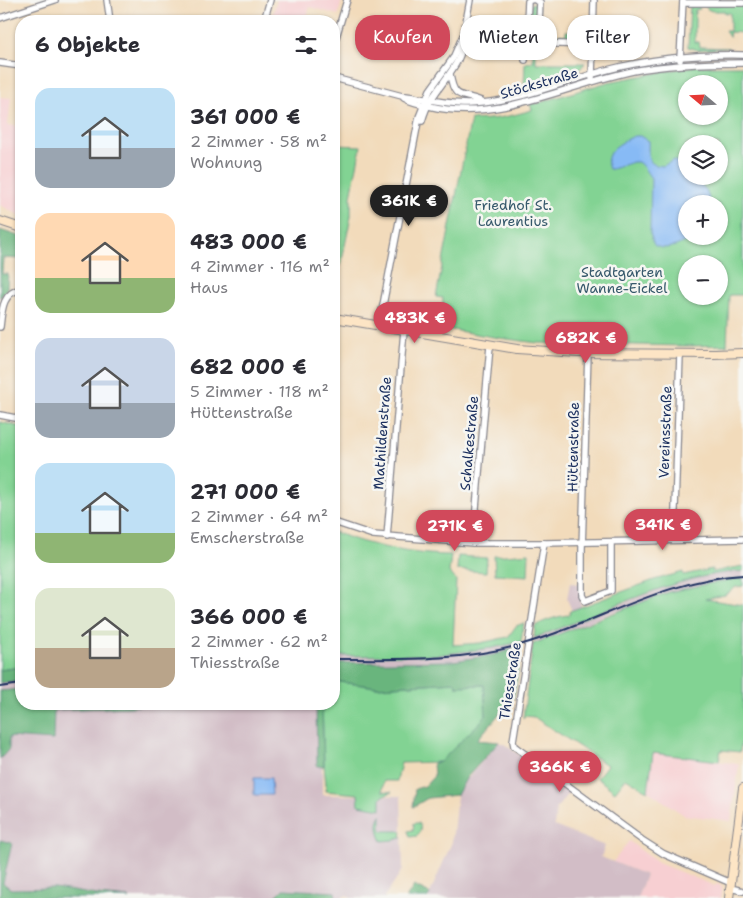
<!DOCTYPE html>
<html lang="de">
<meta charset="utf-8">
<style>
body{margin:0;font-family:"Shantell Sans",sans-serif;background:#f7f7f7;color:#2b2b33;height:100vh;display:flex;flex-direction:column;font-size:19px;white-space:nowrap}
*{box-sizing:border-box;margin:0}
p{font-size:16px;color:#7c7c81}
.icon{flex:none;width:28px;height:28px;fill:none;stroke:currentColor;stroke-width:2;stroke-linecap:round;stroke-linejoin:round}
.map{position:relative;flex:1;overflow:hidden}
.panel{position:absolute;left:15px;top:15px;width:325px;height:695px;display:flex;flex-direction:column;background:#fff;border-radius:20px;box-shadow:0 1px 4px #0004}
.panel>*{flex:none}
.top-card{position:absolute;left:355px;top:15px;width:312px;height:45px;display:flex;gap:10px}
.needle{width:32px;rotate:289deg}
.controls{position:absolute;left:678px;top:75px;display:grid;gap:10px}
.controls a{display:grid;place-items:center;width:50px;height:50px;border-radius:50%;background:#fff;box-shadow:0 1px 4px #0004;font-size:25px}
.price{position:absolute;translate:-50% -42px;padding:0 11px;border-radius:18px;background:#d1495b;color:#fff;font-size:16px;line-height:32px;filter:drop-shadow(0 1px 2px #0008)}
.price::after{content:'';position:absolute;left:50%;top:30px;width:15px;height:11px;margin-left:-8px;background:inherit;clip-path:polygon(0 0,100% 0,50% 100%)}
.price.selected{background:#222;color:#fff}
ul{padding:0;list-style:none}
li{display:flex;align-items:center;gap:15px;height:125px;padding:0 20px}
li span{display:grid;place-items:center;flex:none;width:140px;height:100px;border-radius:15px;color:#555}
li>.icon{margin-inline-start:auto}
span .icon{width:60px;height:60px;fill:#fffc;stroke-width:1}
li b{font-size:21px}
h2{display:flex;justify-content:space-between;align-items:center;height:60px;padding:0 20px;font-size:21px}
.tag{padding:0 18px;border-radius:20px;background:#fff;box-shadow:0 1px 4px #0004;font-size:18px;line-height:45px}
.tag.selected{background:#d1495b;color:#fff}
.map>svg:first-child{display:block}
.built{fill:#f7cfd2}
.industrial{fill:#d2bdc6}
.green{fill:#82d393;stroke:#4e8178;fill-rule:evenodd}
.forest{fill:#69b57d;stroke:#42726e}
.water{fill:#87baf5;stroke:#5174aa}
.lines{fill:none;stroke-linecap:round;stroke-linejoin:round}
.street-casing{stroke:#86858c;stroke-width:8}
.secondary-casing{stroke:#86858c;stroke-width:10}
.street{stroke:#fff;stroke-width:5.5}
.secondary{stroke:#fde5c5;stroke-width:8}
.rail{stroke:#1b2f5e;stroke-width:2}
.labels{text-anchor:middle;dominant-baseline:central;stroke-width:5;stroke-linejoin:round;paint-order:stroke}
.street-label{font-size:14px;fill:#1b2f5e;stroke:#f6f6f2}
.park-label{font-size:14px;fill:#35586b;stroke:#f6f6f2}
</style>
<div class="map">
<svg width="743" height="898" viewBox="0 0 743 898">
<rect width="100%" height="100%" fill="#f6f6f2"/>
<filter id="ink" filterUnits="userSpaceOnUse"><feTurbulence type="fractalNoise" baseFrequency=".02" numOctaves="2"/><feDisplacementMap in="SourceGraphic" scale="10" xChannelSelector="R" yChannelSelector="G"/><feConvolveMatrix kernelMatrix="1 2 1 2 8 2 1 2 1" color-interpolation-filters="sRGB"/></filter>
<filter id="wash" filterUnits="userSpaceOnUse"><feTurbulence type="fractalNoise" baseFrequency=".0096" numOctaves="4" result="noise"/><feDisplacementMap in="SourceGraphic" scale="20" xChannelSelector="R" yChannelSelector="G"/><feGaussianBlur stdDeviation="1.12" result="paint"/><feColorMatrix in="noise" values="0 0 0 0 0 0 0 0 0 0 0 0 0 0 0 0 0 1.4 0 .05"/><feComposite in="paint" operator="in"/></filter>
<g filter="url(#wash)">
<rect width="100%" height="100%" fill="#f2dbbb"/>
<g class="built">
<path d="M277,0H342L338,15L310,7L305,21H271Z"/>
<path d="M0,97L11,98L8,125L21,127V216L0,205Z"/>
<path d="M653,753L739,764L731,821L684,815L648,791Z"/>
<path d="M629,841L658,863L715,886L717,884L720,885L722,890L721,898H637L646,875L613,862Z"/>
</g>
<g class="industrial">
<path d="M743,571V578L712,583L613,612L534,644L536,638H534L669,585L715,574Z"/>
<path d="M570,583L580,584L581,607L572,611L567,599Z"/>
<path d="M521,642L520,647L493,655L453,661L334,663V656L437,655L492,648Z"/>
<path d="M21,680V689L0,691V683Z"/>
<path d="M156,704H316L317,766H322V795L401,796L403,869L384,897L385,898H351L347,895L341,898H336L335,895L276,898H130L97,895L55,888L10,889L3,884L12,843L0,840V759L9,749L8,736L53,710L130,707Z"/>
<path d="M499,742L504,744L570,791L556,809L554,826L605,846L601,857L646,875L637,898H428L452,842L457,795L459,788Z"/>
</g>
<g class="green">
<path d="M534,3L538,7L536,39L534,41L529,39L531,4Z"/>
<path d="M706,4L743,5V33L730,32L729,37L725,31H730V13H725L724,11H712L707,9Z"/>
<path d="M690,6H698L700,9L695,10V42H699L700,47L729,48L698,50L688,47Z"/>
<path d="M566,31L586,32V38H541V34L566,35Z"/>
<path d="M529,46H536V63H585L579,70L524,86L525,63L533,62V51L528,50Z"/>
<path d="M694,66H743V295H729L727,345L688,346L538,343L499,338L441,328L443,298L436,297L471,119C492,121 511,116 532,110L530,103L533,102L535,104L608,82ZM686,84H719V116H686ZM686,144H719V176H686ZM686,204H719V236H686ZM686,264H719V296H686Z"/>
<path d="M334,145L361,146L351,196V216L341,265L334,264Z"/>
<path d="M0,422L21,427V667L0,670Z"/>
<path d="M334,532C369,546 413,555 451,555L449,572L456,580L453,645L480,643L508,637L516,626L524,623L521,642L492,648L437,655L334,656Z"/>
<path d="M529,553L528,576L495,574L494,556Z"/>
<path d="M458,556L487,558L486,572L457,570Z"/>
<path d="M743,566V571C669,576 603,613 534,638L535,626C545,620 559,616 569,615L570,611L654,580L683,572V575L712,569L713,572Z"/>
<path d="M743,578V586L736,587L725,595L705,599L743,605V730L740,752L721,750L719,761L653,753L648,791L626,778L615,792L597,778L607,765L534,717L525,716L523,718L533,644L669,592L712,583Z"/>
<path d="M334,681L377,687L456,682V686L484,685L486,716L440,762L401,763L397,781H384L382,791L392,792L381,797V809L359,805L358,794L325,791L326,784L324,766L322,704H334Z"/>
<path d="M381,815V831H402L401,838L394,840L382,841C378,834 376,822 381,815Z"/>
<path d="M414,823H419C422,828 420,832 417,836L410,837L408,831L413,830Z"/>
</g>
<g class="forest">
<path d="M0,230L21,237V259L3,258L2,274H8L7,290L0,298Z"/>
<path d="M520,647L518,673L514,697L477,740L499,742L467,777L457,795L428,798L413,807L415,789L425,786L434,776L433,763L440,762L486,716L484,685L456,686L455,682L377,687L334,681V663L453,661L493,655Z"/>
<path d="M21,667V680L0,683V670Z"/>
<path d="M21,689V704H156L130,707L54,710L53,740L9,737V749L0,759V691Z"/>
<path d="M316,704H322L324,766H317Z"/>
<path d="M0,840L12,843L3,883L11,889L55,888L97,895L130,898H0Z"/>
<path d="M414,886L430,894L428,898H406Z"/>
<path d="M283,889L335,892L336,898H274Z"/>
</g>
<g class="water">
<path d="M634,136H640L648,141C649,154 644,165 663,166L674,160L686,169V176H693L706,190L709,199L708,204H686V236H692C683,245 665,252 654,245L650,233L651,178C646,172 645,167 638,162H633L612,169H609C602,151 621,143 634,136Z"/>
<path d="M254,778H271L272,795H254Z"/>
</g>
</g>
<g filter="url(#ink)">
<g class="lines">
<g class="street-casing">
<g id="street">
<path d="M107,0L110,21"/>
<path d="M535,0L540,2L538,43"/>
<path d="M683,3H743"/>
<path d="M0,18L55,0"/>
<path d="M264,21L270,0"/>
<path d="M526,43L592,45"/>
<path d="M334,44L347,0"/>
<path d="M525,60L528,1L531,0"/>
<path d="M680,60L683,0"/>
<path d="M0,63L21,66"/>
<path d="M450,74C454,101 462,93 481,101"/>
<path d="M334,78L402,96H406C426,99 447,104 467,104C515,103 561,82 607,70C651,59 698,54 743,55"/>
<path d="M592,78L594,0"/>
<path d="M404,98C411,102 420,104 429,106C499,123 565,85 633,71C669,64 706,63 743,63"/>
<path d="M422,121C424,114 427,106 431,100C444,78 464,62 464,35"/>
<path d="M379,326L419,117L430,90L453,58L464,33L470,0"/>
<path d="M0,327C2,310 2,293 21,289"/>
<path d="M588,353L582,549V595L585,601L611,591V542"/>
<path d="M0,415L21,419"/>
<path d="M334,522L373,535L473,543H544L743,539"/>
<path d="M387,537L404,330"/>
<path d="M674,540L680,354"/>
<path d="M473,543L490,346"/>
<path d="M544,543L513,741L514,746L642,840L664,854L731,883"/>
<path d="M730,888L743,891"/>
</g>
</g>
<g class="secondary-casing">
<g id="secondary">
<path d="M0,221L21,228"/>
<path d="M334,318L517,349L578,353L715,354L743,353"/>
<path d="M729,898L743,788"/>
</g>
</g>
<use href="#street" class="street"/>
<use href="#secondary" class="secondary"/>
<g class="rail">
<path d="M334,659C397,659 461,662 523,644C597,623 665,579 743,575"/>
<path d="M0,687L21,684"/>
</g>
</g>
</g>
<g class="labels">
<g class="street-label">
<text transform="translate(539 83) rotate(-16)">Stöckstraße</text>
<text transform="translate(665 432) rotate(-88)">Vereinsstraße</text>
<text transform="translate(382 433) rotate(-86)">Mathildenstraße</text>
<text transform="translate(469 443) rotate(-85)">Schalkestraße</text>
<text transform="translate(573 447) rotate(-89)">Hüttenstraße</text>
<text transform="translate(510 681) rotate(-81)">Thiesstraße</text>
</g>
<g class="park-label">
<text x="513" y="205">Friedhof St.<tspan x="513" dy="16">Laurentius</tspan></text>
<text x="622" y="272">Stadtgarten<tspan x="622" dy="16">Wanne-Eickel</tspan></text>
</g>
</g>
</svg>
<div class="controls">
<a><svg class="needle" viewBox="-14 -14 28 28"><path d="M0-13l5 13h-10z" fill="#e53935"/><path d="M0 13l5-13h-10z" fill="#7c7c81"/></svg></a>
<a><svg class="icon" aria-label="layers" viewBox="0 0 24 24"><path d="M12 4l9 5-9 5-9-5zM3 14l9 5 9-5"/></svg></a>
<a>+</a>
<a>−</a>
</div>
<b class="price selected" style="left:409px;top:227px">361K €</b>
<b class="price" style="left:415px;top:344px">483K €</b>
<b class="price" style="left:586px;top:364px">682K €</b>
<b class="price" style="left:663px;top:551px">341K €</b>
<b class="price" style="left:455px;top:552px">271K €</b>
<b class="price" style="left:560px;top:793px">366K €</b>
<div class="top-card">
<a class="tag selected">Kaufen</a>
<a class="tag">Mieten</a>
<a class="tag">Filter</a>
</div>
<section class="panel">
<h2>6 Objekte<svg class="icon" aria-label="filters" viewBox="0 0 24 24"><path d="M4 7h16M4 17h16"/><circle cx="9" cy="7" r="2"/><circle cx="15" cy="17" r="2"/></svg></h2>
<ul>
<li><span style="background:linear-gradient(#bfe0f5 60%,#9aa5b1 0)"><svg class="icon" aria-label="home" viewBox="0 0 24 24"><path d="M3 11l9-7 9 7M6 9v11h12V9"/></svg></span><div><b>361 000 €</b><p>2 Zimmer · 58 m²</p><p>Wohnung</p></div></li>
<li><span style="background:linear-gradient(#ffd9b3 65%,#8fb573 0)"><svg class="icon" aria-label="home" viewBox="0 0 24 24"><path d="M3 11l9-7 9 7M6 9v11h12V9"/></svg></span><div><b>483 000 €</b><p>4 Zimmer · 116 m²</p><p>Haus</p></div></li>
<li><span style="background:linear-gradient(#c9d6e8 65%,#9aa5b1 0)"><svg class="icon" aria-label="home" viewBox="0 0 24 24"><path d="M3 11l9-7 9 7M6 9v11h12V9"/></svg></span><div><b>682 000 €</b><p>5 Zimmer · 118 m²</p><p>Hüttenstraße</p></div></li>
<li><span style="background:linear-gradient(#bfe0f5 70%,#8fb573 0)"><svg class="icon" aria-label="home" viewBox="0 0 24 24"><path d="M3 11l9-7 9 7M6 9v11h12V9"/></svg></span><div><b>271 000 €</b><p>2 Zimmer · 64 m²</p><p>Emscherstraße</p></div></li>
<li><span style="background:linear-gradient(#dfe7d0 60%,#b9a48a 0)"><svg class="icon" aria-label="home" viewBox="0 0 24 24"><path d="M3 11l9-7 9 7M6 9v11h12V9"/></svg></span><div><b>366 000 €</b><p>2 Zimmer · 62 m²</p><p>Thiesstraße</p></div></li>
</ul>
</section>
</div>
